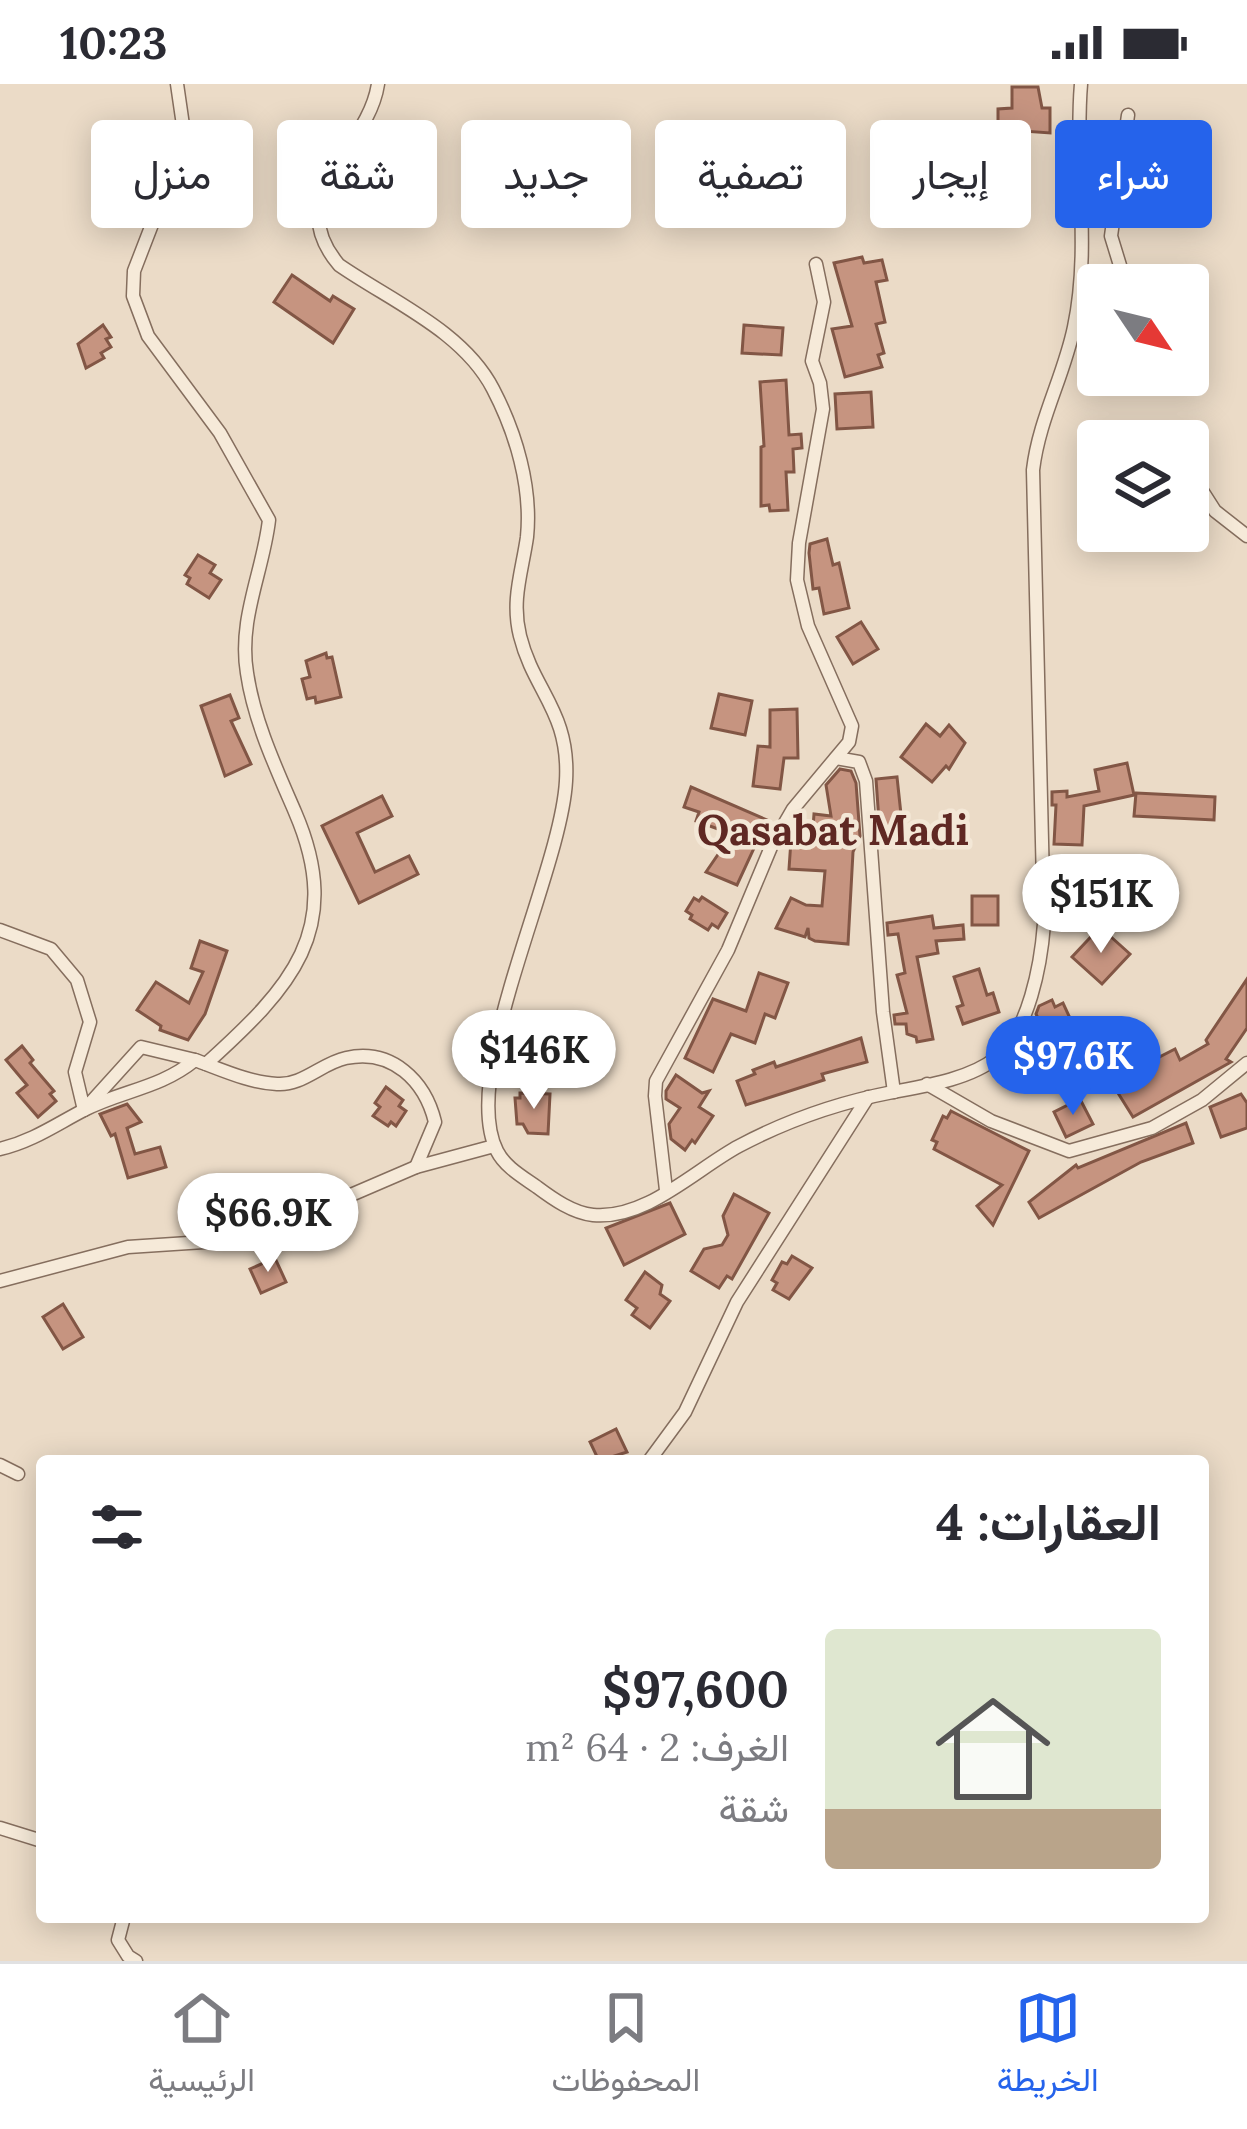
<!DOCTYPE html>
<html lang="ar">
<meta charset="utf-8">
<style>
body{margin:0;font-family:Lora,Vazirmatn,serif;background:#f7f7f7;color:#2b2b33;direction:rtl;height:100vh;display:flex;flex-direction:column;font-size:45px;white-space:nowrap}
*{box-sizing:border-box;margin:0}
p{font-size:39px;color:#7c7c81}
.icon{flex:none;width:66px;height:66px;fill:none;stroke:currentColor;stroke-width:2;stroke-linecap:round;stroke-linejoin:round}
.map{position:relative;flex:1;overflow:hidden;direction:ltr}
.sheet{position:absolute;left:36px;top:1371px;width:1173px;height:468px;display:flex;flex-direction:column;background:#fff;border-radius:12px;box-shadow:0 6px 30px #0003;direction:rtl}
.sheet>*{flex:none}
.hud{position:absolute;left:36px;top:36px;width:1176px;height:108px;direction:rtl;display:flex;gap:24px}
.needle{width:78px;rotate:125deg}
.buttons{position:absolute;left:1077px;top:180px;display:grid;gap:24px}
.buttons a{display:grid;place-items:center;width:132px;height:132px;border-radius:12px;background:#fff;box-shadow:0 6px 30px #0003;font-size:60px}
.price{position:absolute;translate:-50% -102px;padding:0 27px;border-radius:42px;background:#fff;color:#222;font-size:39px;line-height:78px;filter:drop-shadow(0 3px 6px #0008)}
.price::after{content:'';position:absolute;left:50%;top:72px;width:36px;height:27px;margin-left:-18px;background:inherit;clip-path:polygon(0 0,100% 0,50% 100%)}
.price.on{background:#2563eb;color:#fff}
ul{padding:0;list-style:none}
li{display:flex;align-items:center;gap:36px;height:300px;padding:0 48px}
li span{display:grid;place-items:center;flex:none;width:336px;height:240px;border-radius:12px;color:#555}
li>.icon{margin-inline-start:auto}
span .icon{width:144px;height:144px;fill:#fffc;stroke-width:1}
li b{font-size:51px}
h2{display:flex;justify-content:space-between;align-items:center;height:144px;padding:0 48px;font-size:51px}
.tag{padding:0 42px;border-radius:12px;background:#fff;box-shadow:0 6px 30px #0003;font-size:42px;line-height:108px}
.tag.on{background:#2563eb;color:#fff}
.status{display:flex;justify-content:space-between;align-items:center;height:84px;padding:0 60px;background:#fff;direction:ltr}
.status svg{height:33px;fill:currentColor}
.tabs{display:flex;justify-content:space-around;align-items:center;height:168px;border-top:3px solid #e1e1e2;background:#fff;font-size:33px;color:#7c7c81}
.tabs a{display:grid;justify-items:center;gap:6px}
.tabs .on{color:#2563eb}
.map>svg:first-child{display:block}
.building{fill:#c69480;stroke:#825645;stroke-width:3}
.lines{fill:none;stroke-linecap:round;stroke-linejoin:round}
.minor-casing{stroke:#856e5e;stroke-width:15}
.minor{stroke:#f6ead9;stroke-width:12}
.labels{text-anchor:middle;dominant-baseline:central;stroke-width:9;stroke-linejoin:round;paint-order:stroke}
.quarter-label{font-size:42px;font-weight:bold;fill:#5f2823;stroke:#f3e7d6}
</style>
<div class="status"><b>10:23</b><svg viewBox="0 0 49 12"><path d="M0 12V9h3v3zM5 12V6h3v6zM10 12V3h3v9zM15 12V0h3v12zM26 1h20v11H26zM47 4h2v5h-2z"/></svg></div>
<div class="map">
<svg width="1247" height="1877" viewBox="0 0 1247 1877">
<rect width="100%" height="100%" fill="#ebdbc7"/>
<g class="building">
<path d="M1012,3H1038L1042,24H1050V49L998,45V25L1012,24Z"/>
<path d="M862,173L864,179L882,176L887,196L876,198L885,238L876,240L884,269L878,271L882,283L845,293L832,245L852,242L834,179Z"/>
<path d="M292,191L330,217L333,212L354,225L333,259L274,218Z"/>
<path d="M103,241L111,253L106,255L111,263L101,269L104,274L86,284L78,260Z"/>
<path d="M744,241L783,244L781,271L742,269Z"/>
<path d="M786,296L789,351L801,350L802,364L793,365L794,388H786L788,426L770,427L769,421L761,422V363L764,362L760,298Z"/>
<path d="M871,308L873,343L837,345L835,310Z"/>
<path d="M827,455L833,481L839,479L849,524L824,530L819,504L813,505L809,469L810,460Z"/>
<path d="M198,471L215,481L210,489L221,496L209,514L187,500L190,494L185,491Z"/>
<path d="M861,538L878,565L853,580L837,553Z"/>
<path d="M326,569L327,574L332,573L341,613L316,619L315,613L307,615L302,595L310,593L306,577Z"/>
<path d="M719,610L752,617L745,651L711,644Z"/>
<path d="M230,611L239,634L231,637L251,680L225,692L201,622Z"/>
<path d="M797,625L798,674H784L780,705L753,702L758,662L770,663V626Z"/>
<path d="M926,640L940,652L949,641L965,659L949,685L946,682L932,698L901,673Z"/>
<path d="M1127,679L1134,711L1084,722L1082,761L1054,760L1056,721H1052V708L1067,707V713L1099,707L1095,686Z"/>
<path d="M840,685L851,687L856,699L860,752L853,768L848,860L815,857L809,854L808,844L805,853L776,844L791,814L806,821L822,822L825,787L789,785L791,756L812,757L814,730L831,732L826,701Z"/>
<path d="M897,693L903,749L880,751L876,695Z"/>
<path d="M691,703L767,736L737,801L706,788L732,750L696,737L699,728L684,723Z"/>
<path d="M1136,709L1215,713L1214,736L1134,732Z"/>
<path d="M382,712L392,732L357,749L375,788L409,772L418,790L359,819L322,742Z"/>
<path d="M1094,797L1113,798L1112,828L1060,824L1061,799Z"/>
<rect x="972" y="812" width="26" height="29"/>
<path d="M702,813L727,829L718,844L712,840L708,846L690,835L692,831L686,827L694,814L699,817Z"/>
<path d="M932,832L934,844L963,841L964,855L936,857L938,869L917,873L933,955L917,958L916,953L907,950L906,940H895L894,931L907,929L897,891L905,889L898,850L888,851L887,839Z"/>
<path d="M1100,843L1130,870L1102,900L1072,873Z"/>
<path d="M200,857L227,867L205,930L188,956L160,946L161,942L137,926L156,898L189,919L203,888L191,884Z"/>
<path d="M979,885L987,911L993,909L999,928L963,940L957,923L963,921L954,893Z"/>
<path d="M759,889L788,899L775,934L765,930L755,959L731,950L713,988L685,974L713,915L746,927Z"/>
<path d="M1247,895V944L1226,975L1231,978L1133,1033L1118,1009L1149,991L1144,981L1175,965L1180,976L1208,960L1206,956Z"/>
<path d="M1052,916L1055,923L1063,919L1075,945L1065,950L1086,984L1063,998L1046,972L1053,967L1036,930L1039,922Z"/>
<path d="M861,954L867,978L822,990L824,996L746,1021L737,997L755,990L753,986L774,978L776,983Z"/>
<path d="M22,962L33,976L30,979L54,1007L50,1010L56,1017L38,1033L17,1009L27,1001L6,976Z"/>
<path d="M676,991L702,1009L709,1007L699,1023L713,1032L695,1059L692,1056L685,1066L671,1055L669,1040L680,1024L666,1015V1007Z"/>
<path d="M386,1003L403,1016L399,1022L406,1027L396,1042L391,1038L388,1042L373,1032L380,1023L375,1019Z"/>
<path d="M520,1009L550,1010L548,1050L528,1049L523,1040H517L515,1014H520Z"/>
<path d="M1241,1010L1247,1019V1044L1221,1053L1210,1023Z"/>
<path d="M1080,1015L1093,1040L1066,1053L1054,1028Z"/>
<path d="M127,1020L141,1038L127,1044L135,1070L160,1063L166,1083L128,1094L115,1050L111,1052L100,1030Z"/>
<path d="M951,1027L1029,1067L993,1141L977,1122L1002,1101L934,1065L937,1058L932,1056L943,1032L947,1034Z"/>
<path d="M1186,1039L1193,1059L1141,1078L1039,1134L1029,1118L1076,1081L1078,1084Z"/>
<path d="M734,1110L769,1129L732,1195L727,1192L719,1204L691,1187L704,1165L722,1161L728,1151L723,1132Z"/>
<path d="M670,1119L685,1150L624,1181L606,1144Z"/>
<path d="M792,1172L812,1184L789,1215L773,1206L777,1199L772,1196L782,1178L787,1180Z"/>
<path d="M275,1174L286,1198L261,1209L250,1185Z"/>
<path d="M645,1188L662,1201L660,1210L670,1217L650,1244L632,1231L637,1224L626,1216Z"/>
<path d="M63,1220L83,1253L63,1265L43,1233Z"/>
<path d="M616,1345L627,1368L599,1377L590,1358Z"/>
</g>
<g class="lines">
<g class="minor-casing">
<g id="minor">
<path d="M177,0L185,55L134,187L133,212L148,252L220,349L269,436C263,488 238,535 247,589C254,637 276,684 295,728C346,846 290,904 206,980"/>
<path d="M378,0C368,67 279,110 339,181C391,217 463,247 493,305C516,349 532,403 527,453C522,488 511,516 520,552C534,608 570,628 566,697C561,789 458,990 497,1067C505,1083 523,1093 537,1103C553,1115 573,1129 593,1131C646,1136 696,1085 739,1062C786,1037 841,1018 893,1008C925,1002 970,995 996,974C1029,947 1041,880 1044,840L1033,386C1039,335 1064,292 1074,243C1091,163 1074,81 1081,0"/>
<path d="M1126,201L1111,152L1128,31"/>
<path d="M1075,241L1098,244"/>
<path d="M1192,391L1215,427L1247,452"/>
<path d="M836,674L859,678L866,697L883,928L894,1008"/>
<path d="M0,846L51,865L77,896L90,938L75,988L84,1026L141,963L195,976"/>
<path d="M927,1000L991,1037L1069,1067L1152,1044L1202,1016L1247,979"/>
<path d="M0,1065C33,1057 55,1041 84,1026C123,1006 159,1005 195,976C220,985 250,999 277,1000C302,1002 322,979 346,974C392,964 425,997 435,1038L416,1083"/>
<path d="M666,1106L655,1012L656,997L728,866L771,763L793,725L849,658L852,642L808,542L797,496L799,459L823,325L820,299L812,277L824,218L816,180"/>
<path d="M0,1197L128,1163L219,1157L330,1120L416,1083L494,1062"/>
<path d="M649,1377L685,1328L737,1218L868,1013"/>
<path d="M0,1381L18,1390"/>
<path d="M0,1744L42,1757"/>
<path d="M124,1833L118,1856L128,1872L136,1877"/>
</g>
</g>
<use href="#minor" class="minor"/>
</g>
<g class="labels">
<g class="quarter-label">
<text x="833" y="746">Qasabat Madi</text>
</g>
</g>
</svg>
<div class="buttons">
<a><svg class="needle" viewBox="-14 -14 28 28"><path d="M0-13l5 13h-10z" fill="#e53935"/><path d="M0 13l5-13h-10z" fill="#7c7c81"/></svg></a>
<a><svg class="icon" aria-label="layers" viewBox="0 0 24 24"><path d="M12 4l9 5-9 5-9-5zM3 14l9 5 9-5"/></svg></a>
</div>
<b class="price" style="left:1101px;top:872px">$151K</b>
<b class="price" style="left:534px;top:1028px">$146K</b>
<b class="price on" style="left:1073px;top:1034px">$97.6K</b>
<b class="price" style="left:268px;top:1191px">$66.9K</b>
<div class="hud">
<a class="tag on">شراء</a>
<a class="tag">إيجار</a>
<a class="tag">تصفية</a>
<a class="tag">جديد</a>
<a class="tag">شقة</a>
<a class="tag">منزل</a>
</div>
<section class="sheet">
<h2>العقارات: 4<svg class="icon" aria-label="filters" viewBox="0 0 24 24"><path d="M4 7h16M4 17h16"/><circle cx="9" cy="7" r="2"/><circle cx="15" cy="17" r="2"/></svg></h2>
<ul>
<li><span style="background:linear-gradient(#dfe7d0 75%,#b9a48a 0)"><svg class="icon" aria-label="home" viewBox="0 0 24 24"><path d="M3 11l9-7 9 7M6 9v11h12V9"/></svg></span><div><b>$97,600</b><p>الغرف: 2 · 64 m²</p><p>شقة</p></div></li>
</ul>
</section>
</div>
<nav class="tabs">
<a class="on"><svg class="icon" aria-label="map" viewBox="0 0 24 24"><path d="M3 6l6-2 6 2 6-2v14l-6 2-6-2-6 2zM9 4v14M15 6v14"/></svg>الخريطة</a>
<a><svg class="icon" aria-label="saved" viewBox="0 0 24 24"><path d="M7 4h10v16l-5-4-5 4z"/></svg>المحفوظات</a>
<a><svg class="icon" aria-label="home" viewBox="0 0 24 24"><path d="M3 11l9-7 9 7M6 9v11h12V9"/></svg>الرئيسية</a>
</nav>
